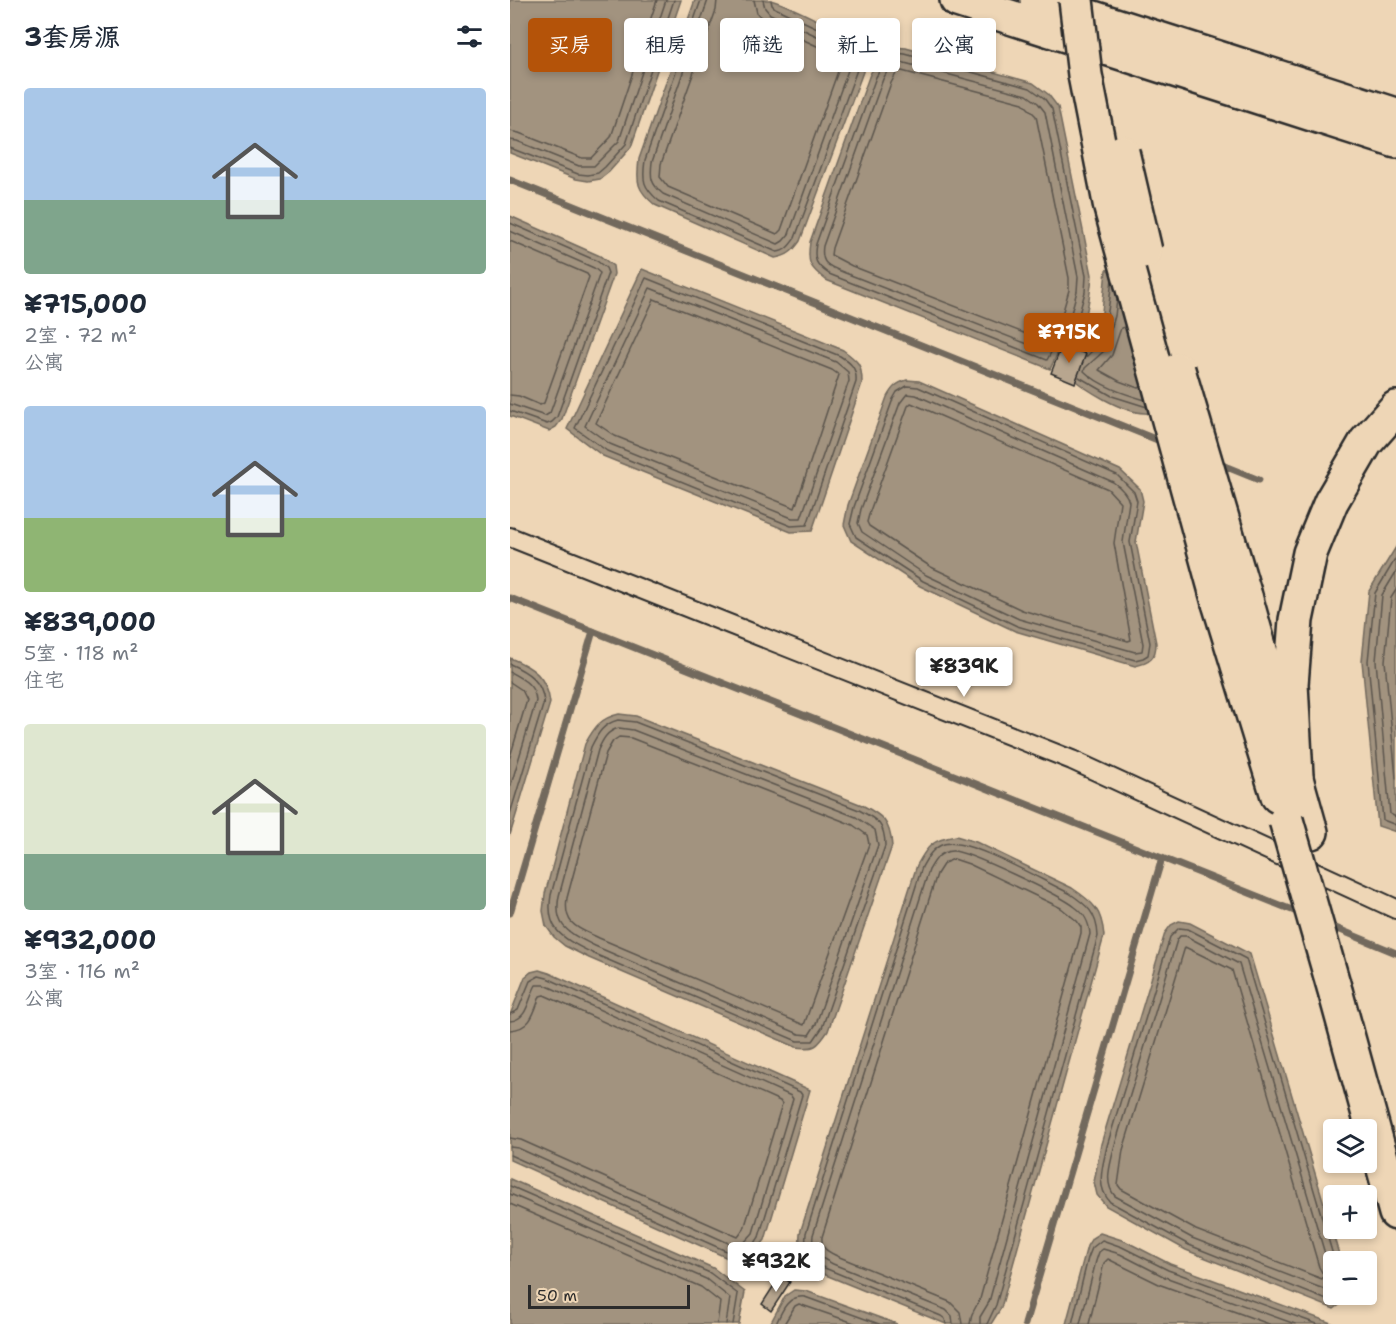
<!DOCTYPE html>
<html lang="zh">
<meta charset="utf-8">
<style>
body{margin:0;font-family:"Shantell Sans","LXGW WenKai TC",sans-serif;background:#f6f6f7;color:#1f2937;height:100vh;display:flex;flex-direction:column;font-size:22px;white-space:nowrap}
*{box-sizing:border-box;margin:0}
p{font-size:20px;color:#747a83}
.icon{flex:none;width:33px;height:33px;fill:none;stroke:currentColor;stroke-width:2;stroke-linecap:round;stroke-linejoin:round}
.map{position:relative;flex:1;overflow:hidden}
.sheet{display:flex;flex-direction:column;background:#fff;width:510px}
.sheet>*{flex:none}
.hud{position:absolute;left:18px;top:18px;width:570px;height:54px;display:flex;gap:12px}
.controls{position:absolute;left:813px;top:1119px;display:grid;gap:12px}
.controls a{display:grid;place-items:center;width:54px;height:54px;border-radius:6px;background:#fff;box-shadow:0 3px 9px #0003;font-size:30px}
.scale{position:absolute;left:18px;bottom:15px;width:162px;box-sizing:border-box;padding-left:6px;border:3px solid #2b2b2b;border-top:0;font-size:16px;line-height:21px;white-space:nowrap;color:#2b2b2b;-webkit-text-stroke:4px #eed6b6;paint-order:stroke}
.price{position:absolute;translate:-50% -51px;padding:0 14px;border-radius:6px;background:#fff;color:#222;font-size:20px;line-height:39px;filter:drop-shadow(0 2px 3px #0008)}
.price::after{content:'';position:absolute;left:50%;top:36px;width:18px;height:14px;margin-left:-9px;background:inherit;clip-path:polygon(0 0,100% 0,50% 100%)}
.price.selected{background:#b45309;color:#fff}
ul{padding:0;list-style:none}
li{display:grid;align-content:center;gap:12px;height:318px;padding:0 24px}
li span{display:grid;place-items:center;height:186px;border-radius:6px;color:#555}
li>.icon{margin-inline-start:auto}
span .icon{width:108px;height:108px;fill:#fffc;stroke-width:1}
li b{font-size:26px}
h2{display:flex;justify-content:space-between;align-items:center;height:72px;padding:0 24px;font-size:26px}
.chip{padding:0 21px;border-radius:6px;background:#fff;box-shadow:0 3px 9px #0003;font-size:21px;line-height:54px}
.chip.selected{background:#b45309;color:#fff}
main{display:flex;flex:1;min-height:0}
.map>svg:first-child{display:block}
.water{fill:#a2937f;stroke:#72695d;stroke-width:1.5}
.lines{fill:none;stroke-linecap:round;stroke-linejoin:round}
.shore{stroke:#5b554d;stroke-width:1.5}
.stream{stroke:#72695d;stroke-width:7}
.building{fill:#b8a68f;stroke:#2b2b2b;stroke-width:1.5}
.street-casing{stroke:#2b2b2b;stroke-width:22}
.highway-casing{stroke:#2b2b2b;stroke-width:38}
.street{stroke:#eed6b6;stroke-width:18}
.highway{stroke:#eed6b6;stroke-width:33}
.highway-bridge-casing{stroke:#2b2b2b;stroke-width:38;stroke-linecap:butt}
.highway-bridge{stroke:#eed6b6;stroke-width:33}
</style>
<main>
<section class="sheet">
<h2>3套房源<svg class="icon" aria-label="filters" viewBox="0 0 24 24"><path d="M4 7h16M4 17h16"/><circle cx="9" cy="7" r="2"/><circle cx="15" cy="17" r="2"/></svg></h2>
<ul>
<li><span style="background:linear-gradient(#a9c7e8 60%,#7fa58c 0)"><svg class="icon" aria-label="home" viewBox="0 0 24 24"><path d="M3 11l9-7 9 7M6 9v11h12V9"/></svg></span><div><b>¥715,000</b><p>2室 · 72 m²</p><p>公寓</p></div></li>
<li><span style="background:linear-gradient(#a9c7e8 60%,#8fb573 0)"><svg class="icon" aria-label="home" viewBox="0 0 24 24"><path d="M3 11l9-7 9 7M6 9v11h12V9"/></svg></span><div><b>¥839,000</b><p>5室 · 118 m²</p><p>住宅</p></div></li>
<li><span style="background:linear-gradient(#dfe7d0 70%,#7fa58c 0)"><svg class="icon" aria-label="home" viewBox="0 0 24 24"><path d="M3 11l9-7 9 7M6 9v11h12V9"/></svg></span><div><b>¥932,000</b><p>3室 · 116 m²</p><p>公寓</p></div></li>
</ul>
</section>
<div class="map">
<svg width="886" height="1324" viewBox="0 0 886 1324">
<rect width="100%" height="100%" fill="#eed6b6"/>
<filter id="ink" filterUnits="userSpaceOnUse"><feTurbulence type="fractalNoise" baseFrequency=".0167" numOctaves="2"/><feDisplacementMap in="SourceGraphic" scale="12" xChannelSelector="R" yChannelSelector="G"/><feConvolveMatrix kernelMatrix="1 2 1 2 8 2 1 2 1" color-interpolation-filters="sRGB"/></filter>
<g filter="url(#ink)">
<g class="water">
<path d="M0,0H171L121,147L99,172L90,179L78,181L66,179L0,153Z"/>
<path d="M185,0C207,0 240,0 260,0C272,2 345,37 351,46C356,53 355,61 354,69L290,241C283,251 278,256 265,258L145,205C127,190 126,183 129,159Z"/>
<path d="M383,47L396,48L523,83L538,94L548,107L582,275C581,289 575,332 566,341C562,347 555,348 549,350L540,369L316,280C299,267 297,263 300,242L360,74L373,53Z"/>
<path d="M0,216L90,256L103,266L104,274L52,419L46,427L39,431L0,416Z"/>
<path d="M622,266L663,412C654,413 644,414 634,413C611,412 576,390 558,375L562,361L582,345L592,312L596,270Z"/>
<path d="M132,269L333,350C348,361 352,364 352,383L302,531L281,532L93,456L57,429Z"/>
<path d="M397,380L409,381L610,470L630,489L633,501L626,542L646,643C646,658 640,663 625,666L505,631L410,586L341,541L334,525L338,505L377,397C382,388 386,383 397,380Z"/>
<path d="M886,547V832L868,826L852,661L859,591Z"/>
<path d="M0,658C23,667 37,677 40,703L0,835Z"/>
<path d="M109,714L126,716L352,805C373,816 380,821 382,846L318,1031C308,1046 305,1050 286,1047L79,958L55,946L44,937L36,926L33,911L35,894L75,744C84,728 90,718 109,714Z"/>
<path d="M446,836L466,842L562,888C583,902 592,910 594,936L491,1308L481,1324H436L301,1269C290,1257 289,1249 290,1233L407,865C418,845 422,840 446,836Z"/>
<path d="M669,921L680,923L740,954L831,1261L824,1262V1294L841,1295L842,1296L824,1309L676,1250L596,1206L587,1195L584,1182L591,1144L655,933L661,925Z"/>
<path d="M29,970L39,973L300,1090L255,1240C245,1253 240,1260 222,1260L0,1160V1015L15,977L21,972Z"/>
<path d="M0,1179L203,1268L235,1292L229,1324H0Z"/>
<path d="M590,1233L615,1241L660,1264L824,1324H556L577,1246L582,1238Z"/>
<path d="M284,1290L296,1291L387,1324H260L275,1296Z"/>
</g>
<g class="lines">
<g class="shore">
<path d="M191,0L135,160C132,181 133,187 149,201L267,252C276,251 280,245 285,238L348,67C350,57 348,52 341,44L265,8L262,5L261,0"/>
<path d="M198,0L142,162C140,178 141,184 153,194L268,244L273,241L279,234L342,59L336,51L326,45L260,14L255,8L253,0"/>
<path d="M207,0L206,10L151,164L150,177L158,187L172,193L267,234L271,230L332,60L322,53L255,22L247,13L244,0"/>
<path d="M385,53L395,54L520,88L534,98L542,109L576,276L575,292L563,336L557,341L545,345L537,360L319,274C306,265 303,260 306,244L366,77L377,58Z"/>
<path d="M387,61L517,95L528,103L535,112L568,277L567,291L556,332L540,340L533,350L338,274C321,267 310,266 313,246L373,79L382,63Z"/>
<path d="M388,70L513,103L526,116L559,278V290L549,325L536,331L529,339L342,266L321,255L322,248L381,83Z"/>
<path d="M0,131L9,133L72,158H81L101,137L147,0"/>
<path d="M0,140L7,141L69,166H84L109,141L156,0"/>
<path d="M0,148L68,174L78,175L88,173L95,167L116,144L164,0"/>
<path d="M0,223L87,261L96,268L98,273L47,417L42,422L37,424L0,411"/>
<path d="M0,231L84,268L90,273L40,413L35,416L0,404"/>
<path d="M0,241L77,274L79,277L34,403L30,405L9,396L0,395"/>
<path d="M136,278L330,356C341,363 347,368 346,382L297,525L281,526L97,451L65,428Z"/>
<path d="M140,288L326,362L338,372L339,381L291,518H282L100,444L75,426Z"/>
<path d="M144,299L322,370L329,375L285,508L105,436L86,423Z"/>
<path d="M607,299L605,316L594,351L575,368L574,371C589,386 615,394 635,400"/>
<path d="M615,327L611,328L602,355L589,370L609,381L628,388L631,387"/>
<path d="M576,357C598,339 599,305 602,278"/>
<path d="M569,377L602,396L637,407"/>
<path d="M397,386L408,387L607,475L624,492L627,501L620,542L640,643L638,655L633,658L625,660L507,626L413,581L346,537L340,524L344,507L383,399L387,392Z"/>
<path d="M397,394L406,395L603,482C610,487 617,493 619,502L613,542L633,644L632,651L625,652L509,619L416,575L352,532L348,523L351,509L390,403Z"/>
<path d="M401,403L598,489L610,502L604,543L621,640L618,641L512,610L421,567L359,526L357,522L360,511L398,406Z"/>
<path d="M886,558L865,593L858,661L873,820L886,825"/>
<path d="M886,572L872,595L866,661L880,814L886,817"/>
<path d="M886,590L881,598L875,661L886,778"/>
<path d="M0,664C18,672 32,681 34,702L0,814"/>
<path d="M0,672C13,679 25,685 26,701L0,788"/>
<path d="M0,682L12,690L17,700L0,757"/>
<path d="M108,720L125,722L349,810C368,820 375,824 375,846L312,1028L303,1041H287L82,953C53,938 35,931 41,895L81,747C88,733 93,724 108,720Z"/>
<path d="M109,728L123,730L346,817L365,830L368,845L306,1024L299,1035L289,1034L85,946C60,933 43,928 49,896L88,750C93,739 97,731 109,728Z"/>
<path d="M109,737L121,738L343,825L357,835L359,844L294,1025L89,938C68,928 53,925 57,898L96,753L103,741Z"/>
<path d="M675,947L722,970L809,1267L814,1276L812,1279L686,1230L611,1189L608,1185L613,1150Z"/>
<path d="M0,1014L8,1010L20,981L29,976L37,978L290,1092L292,1095L249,1237C242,1248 238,1255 223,1254L0,1155"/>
<path d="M0,1021C18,1020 18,999 26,985H35L281,1096L283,1099L243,1233L231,1246H225L8,1148L0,1147"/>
<path d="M0,1030C21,1029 24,1013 30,996L34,995L270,1101L272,1104L234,1229L228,1237L11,1140L0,1138"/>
<path d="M0,1186L200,1273L228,1294L223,1324"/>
<path d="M0,1194L196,1279L220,1298L216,1324"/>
<path d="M0,1204L191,1287L210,1302L207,1324"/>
<path d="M825,1262L736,959L678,929L669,928L660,937L597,1146C593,1166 585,1185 600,1202L679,1245L822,1302L834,1294"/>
<path d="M824,1272L818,1264L729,964L676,936H670L667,940L604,1148C601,1164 593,1182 605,1196L682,1238L824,1293"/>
<path d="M266,1324C272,1310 278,1295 295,1297L369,1324"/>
<path d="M274,1324L285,1306L289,1304L347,1324"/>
<path d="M436,1324L435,1319L431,1316L305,1264C295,1254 295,1247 296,1233L412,867C417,858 422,848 434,844C458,837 533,881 559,893C577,905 587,913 588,936L486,1305L477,1324"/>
<path d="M443,1324L442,1316L436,1310L323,1264C307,1256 301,1254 303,1235L419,870C425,860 429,852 442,851C456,850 552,896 565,907C575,914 579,922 580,934L479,1302L470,1317V1324"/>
<path d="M452,1324L450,1312L440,1302L327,1256C317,1251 311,1249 312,1237L427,874L434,863L444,859L459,864L551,908L567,921L571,927V933L470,1299L462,1314L460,1324"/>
<path d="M562,1324L578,1258L582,1248L592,1240L612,1247L658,1270L807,1324"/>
<path d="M570,1324L586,1261L589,1252L593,1249L610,1254L655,1277L785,1324"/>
<path d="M579,1324L594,1263L598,1259L651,1285L759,1324"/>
</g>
<g class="stream">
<path d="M0,180L655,443"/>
<path d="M707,463L749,480"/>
<path d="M0,598L792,914"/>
<path d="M0,913L83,631"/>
<path d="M816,924L886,953"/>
<path d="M515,1324L652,858"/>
</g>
</g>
<g class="building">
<path d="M552,345L576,354L565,383L541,373Z"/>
<path d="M270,1276L280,1282L261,1311L252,1304Z"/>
</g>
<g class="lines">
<g class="street-casing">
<path id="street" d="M0,537L562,760L886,909"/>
</g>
<g class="highway-casing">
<g id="highway">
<path d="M447,0L886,141"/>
<path d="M527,0L886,115"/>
<path d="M735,596L801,832"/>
<path d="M709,603L768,796"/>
<path d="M786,776L781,684L786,620L800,553L821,502L856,442L886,408"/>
<path d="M826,994L886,1213"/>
</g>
</g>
<use href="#street" class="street"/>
<use href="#highway" class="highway"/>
<g class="highway-bridge-casing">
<g id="highway-bridge">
<path d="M566,0L575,75L601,208L709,603"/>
<path d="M612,152L635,251"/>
<path d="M668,370L735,596"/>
<path d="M776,820L826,994"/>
</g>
</g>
<use href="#highway-bridge" class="highway-bridge"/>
</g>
</g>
</svg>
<div class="controls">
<a><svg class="icon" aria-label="layers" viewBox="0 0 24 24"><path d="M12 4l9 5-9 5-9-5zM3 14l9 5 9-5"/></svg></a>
<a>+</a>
<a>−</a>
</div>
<div class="scale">50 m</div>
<b class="price selected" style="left:559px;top:364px">¥715K</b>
<b class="price" style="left:454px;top:698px">¥839K</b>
<b class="price" style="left:266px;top:1293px">¥932K</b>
<div class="hud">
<a class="chip selected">买房</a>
<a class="chip">租房</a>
<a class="chip">筛选</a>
<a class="chip">新上</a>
<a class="chip">公寓</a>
</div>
</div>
</main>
